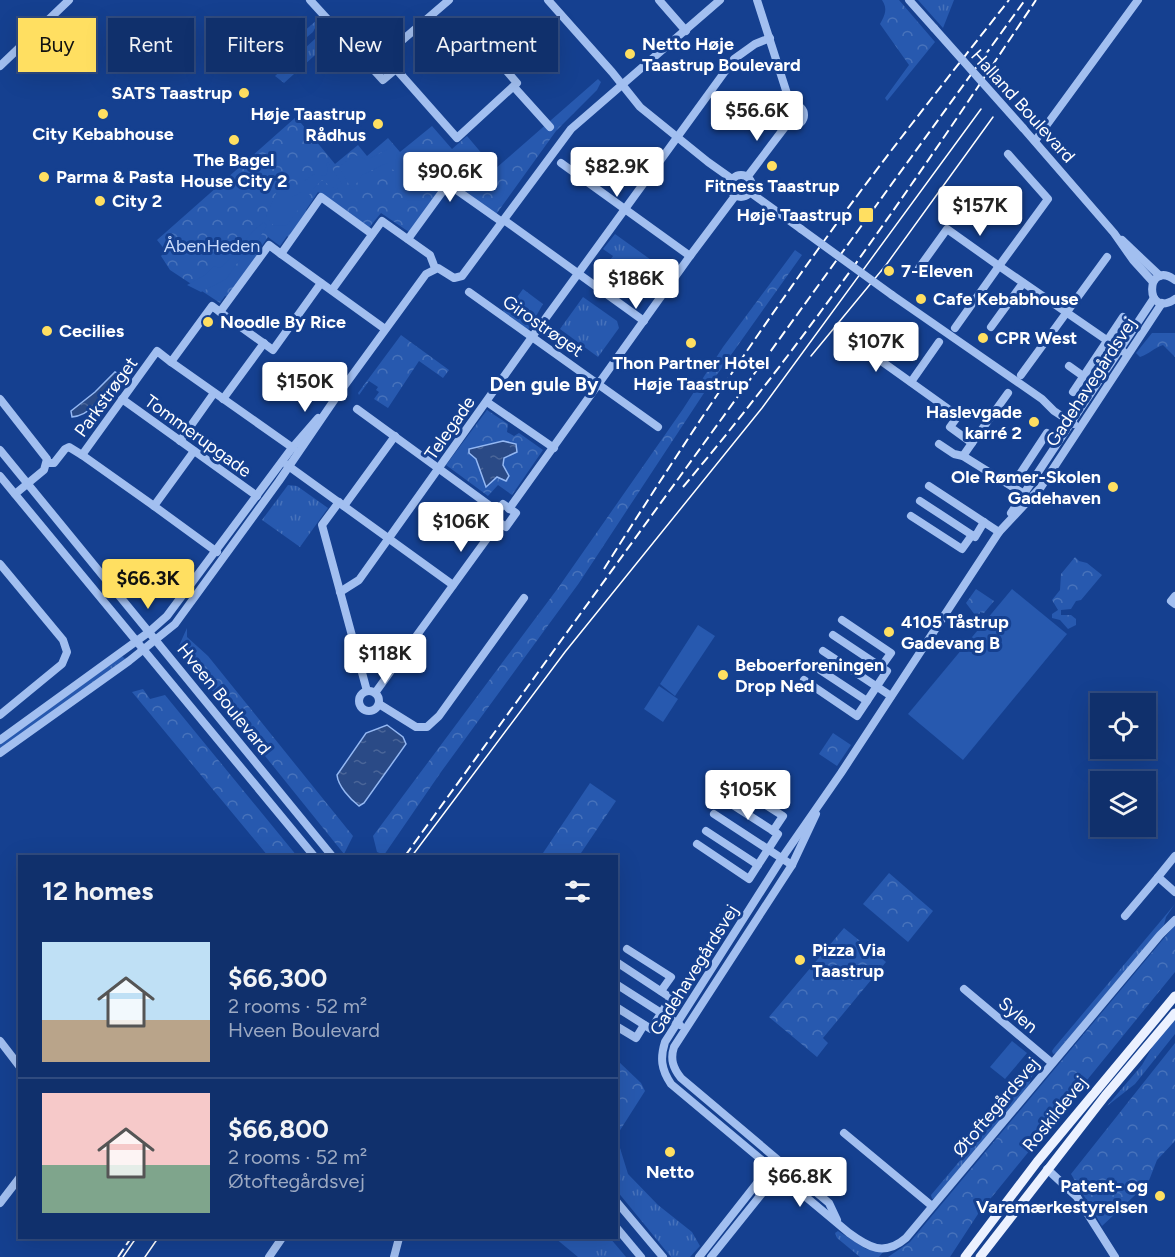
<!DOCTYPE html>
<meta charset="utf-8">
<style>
body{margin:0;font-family:Figtree,sans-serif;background:#193872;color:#f1f3f6;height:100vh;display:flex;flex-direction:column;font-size:22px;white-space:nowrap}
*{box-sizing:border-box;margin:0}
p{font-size:20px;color:#9ca9c2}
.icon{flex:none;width:33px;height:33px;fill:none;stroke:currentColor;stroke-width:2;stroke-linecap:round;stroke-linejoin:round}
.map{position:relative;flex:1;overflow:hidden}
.side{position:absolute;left:18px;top:855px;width:600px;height:384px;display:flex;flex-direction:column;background:#10306c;border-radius:0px;box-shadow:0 6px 24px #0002,0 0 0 2px #304b7f}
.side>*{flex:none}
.top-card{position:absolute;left:18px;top:18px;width:600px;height:54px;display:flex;gap:12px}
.controls{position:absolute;left:1090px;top:693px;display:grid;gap:12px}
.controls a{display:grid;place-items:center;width:66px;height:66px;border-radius:0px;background:#10306c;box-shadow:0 6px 24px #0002,0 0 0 2px #304b7f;font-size:30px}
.price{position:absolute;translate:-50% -51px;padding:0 14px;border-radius:6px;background:#fff;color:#222;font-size:20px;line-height:39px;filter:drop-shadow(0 2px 3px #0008)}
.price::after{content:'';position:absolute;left:50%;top:36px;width:18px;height:14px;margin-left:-9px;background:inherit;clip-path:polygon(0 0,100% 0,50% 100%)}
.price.selected{background:#ffdf61;color:#111}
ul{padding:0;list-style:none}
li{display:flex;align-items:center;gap:18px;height:150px;padding:0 24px}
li+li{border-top:2px solid #304b7f}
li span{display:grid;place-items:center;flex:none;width:168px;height:120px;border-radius:0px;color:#555}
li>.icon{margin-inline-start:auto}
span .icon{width:72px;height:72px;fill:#fffc;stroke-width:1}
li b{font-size:26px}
h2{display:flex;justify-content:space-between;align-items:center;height:72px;padding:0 24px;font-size:26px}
.tag{padding:0 21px;border-radius:0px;background:#10306c;box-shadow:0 6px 24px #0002,0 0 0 2px #304b7f;font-size:21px;line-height:54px}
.tag.selected{background:#ffdf61;color:#111}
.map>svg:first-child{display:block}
.grass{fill:url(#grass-tufts)}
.forest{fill:url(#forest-crowns)}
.garden{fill:#2759af}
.water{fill:url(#water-ripples);stroke:#94b8f3;stroke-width:1.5}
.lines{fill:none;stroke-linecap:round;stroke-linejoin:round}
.minor{stroke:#a2bff0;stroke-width:8}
.major{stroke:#ebf1ff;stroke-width:9}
.tram{stroke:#fff;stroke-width:1.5}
.rail{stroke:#fff;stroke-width:2;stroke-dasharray:10 4.5;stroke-linecap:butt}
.minor-bridge{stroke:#a2bff0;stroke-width:8}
.poi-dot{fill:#ffdf61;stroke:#154090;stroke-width:2}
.labels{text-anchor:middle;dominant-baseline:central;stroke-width:6;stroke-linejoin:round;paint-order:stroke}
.poi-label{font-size:18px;font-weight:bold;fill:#fff;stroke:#154090;text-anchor:start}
.street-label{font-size:18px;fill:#fff;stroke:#154090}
.park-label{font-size:18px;fill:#c9dbfc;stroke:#154090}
.neighbourhood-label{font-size:20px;font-weight:bold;fill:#fff;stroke:#154090}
</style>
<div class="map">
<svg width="1175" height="1257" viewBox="0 0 1175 1257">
<defs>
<pattern id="grass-tufts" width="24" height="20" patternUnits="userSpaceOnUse" patternTransform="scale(1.5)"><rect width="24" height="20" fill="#2759af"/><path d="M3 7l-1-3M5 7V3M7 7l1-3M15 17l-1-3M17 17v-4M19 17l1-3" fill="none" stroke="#4772bb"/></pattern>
<pattern id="forest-crowns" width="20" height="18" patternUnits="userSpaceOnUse" patternTransform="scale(1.5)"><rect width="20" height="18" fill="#2759af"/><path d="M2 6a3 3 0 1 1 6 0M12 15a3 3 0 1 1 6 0" fill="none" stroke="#4772bb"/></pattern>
<pattern id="water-ripples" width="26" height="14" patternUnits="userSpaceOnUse" patternTransform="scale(1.5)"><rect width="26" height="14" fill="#2a4a86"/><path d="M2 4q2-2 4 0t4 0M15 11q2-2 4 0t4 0" fill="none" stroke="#4a6598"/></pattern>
</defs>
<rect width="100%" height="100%" fill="#154090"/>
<g class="grass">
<path d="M918,0H954L943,28Z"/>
<path d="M317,20L316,26L313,32L269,69L262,61L279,47L282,50Z"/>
<path d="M326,34H331L343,47L341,48L333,39L284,83L275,76L317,37Z"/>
<path d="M615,234L672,275L662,288L650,280L642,292L635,294L602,271L613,256L603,249Z"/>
<path d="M583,297L617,321L619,328L598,357L560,329Z"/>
<path d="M288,485L297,486L328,508L300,547L262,520Z"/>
<path d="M122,656L125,659L0,749V744Z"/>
<path d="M1175,904L1166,917L1164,925L1056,1053L1053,1054L1052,1051L1054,1048Z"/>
<path d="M1175,1019V1034L1135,1084L1107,1106L1142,1065L1154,1044Z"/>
<path d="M1042,1063L1031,1078L1029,1086L935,1198L932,1199L931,1195Z"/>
<path d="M616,1135L628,1174L658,1205L692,1232L700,1246L690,1257H671L617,1191Z"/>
<path d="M838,1231L866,1249L883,1252L879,1257H860L837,1238L835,1233Z"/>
<path d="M555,1238H610L626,1257H578Z"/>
</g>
<g class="forest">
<path d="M882,0H899L935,42L887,101L885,98L909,65L880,24C885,15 888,9 882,0Z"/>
<path d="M598,79L601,82L597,90L556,131L492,220L445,185L409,232L381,213L368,229L318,192L306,210L308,212L290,238L287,236L280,246L268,237L257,253L259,255L228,297L225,296L220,303L170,270L161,256L166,251L157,240L296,117L335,164L358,145L367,156L388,138L400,152L432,126L452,149L467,136L495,169Z"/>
<path d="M795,250L802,255L704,393L579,583L441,772L384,855L377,852L373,836L558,588L683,409L723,347Z"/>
<path d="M523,289L543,304L528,330L503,311L507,305L510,307Z"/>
<path d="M1152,333H1175V357L1163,345C1154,348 1149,354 1140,357L1136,353Z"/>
<path d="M401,335L449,370L443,378L419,361L388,408L374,399L379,392L376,390L378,387L369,381L359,395L358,393Z"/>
<path d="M487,410L508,424L507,432L514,436L519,433L543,450L512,495L498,485L488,496L446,465Z"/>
<path d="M1075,557L1079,561L1087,563L1102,575L1081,600L1076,601L1071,609L1061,610V615H1071L1076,619V625L1068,629L1060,620L1052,618V614L1058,610L1052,600L1060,590L1061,574Z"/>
<path d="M976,589L994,601L984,613L980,612L979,616L975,615L966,603Z"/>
<path d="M187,628V637L208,656L353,836L344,854L178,648Z"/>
<path d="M143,689L150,699L165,695L297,856H268L132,692Z"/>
<path d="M833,733L851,745L837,766L819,754Z"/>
<path d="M590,783L616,801L579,856H541Z"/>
<path d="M889,873L933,911L908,942L863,904Z"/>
<path d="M1175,925V972L978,1214L950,1257H888L910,1242Z"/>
<path d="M844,928L886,962L823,1038L828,1043L817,1057L769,1017Z"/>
<path d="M1175,1043V1141L1157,1160L1148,1183L1102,1226L1071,1174Z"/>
<path d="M617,1060L641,1083L645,1091L617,1135Z"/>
</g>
<g class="garden">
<path d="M390,148L421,184L413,186L405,177H400L387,163L362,175L352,190L339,167L355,155L367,160Z"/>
<path d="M328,162L342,184H336L339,192L322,180L314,188L287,225L274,226L266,216L278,189L287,192L293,197L303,191V182L317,172L323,176L326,175L328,169L326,164Z"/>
<path d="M264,222L267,226L258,240L252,242L226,279L201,292L187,285L205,275L214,266L220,268C237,254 246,235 264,222Z"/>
<path d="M1012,589L1067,634L963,760L908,714Z"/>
<path d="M698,625L715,636L675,696L660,684Z"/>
<path d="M659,686L678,699L663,722L644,709Z"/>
<path d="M1012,1041L1027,1053L1005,1079L990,1067Z"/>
</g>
<g class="water">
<path d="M115,372L119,374C107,390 94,415 72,417L71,411L95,392Z"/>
<path d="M503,441L516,444L517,452L504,458L503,465L509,476L506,481L497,477L486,487L476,459L469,453V449Z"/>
<path d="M387,725L403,737L406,744L364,803L359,806C350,799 338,786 337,775L366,733Z"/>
</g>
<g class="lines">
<g class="minor">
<path d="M310,0L383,80L396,69L457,138L517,83L467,25"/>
<path d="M548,0L612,72L640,107L708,162L732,179"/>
<path d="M659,0L686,31"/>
<path d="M757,0L791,106"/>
<path d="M909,0L934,28"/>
<path d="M370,65L377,62L449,0"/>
<path d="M0,66L69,0"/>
<path d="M514,87L550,127"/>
<circle cx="794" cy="115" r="10"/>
<path d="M1023,128L1114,233L1133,260L1153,282"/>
<path d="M1035,141L1138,0"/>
<path d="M561,163L690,256"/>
<circle cx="741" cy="186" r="11"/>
<path d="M748,176L788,123"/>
<path d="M751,193L801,229"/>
<path d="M504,220L644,321"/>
<path d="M408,239L448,184L502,222"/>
<path d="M1122,240L1160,276"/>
<path d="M281,254L385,329"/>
<path d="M919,268L947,229L999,266L1048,199L1008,154"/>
<path d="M1175,280C1145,258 1144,320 1175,299"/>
<path d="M332,290L382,221L430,255L435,268"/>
<path d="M469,292L658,427"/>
<path d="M892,295L1042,399L1054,411L1074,424"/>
<path d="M1162,303L1041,487L999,532L841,773L782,858L665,1042C660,1058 661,1069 671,1084L849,1233C868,1247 884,1257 906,1238L1160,935L1175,920"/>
<path d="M220,312L273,350L321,283"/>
<path d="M991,327L1023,283"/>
<path d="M955,328L999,266L1124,352"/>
<path d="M856,343L958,416L950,427L972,443L963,456L1024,494"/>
<path d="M171,362L293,448"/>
<path d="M1069,366L1083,376"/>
<path d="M1021,375L1107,257"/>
<path d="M911,382L939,342"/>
<path d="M1073,392L1123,317"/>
<path d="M0,399L47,459L44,470L15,494"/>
<path d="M122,399L257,496"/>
<path d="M223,399L264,343"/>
<path d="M487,402L554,448"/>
<path d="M357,409L497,511"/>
<path d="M180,441L214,393"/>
<path d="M972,443L1008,393"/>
<path d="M939,444L954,454L963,456"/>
<path d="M0,450L332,856"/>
<path d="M194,451L154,506L217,552"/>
<path d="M82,455L154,506"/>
<path d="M47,463H54L65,449L69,447L82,455L157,351L171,362L212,306L220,312L269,245L281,254L321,197L372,234"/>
<path d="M287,465L453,585"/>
<path d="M0,476L314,856"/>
<path d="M929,486L999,532"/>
<path d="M1012,486L1047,433"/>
<path d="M920,501L975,537L984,522"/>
<path d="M339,502L322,525L367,691"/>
<path d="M503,504L516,513L506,527L493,518Z"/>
<path d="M344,506L395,436"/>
<path d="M509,509L690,256L735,196"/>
<path d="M1011,513L1154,298"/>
<path d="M911,516L962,549L972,535"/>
<path d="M0,564L63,640L67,652L62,664L0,715"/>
<path d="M340,592L359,580L532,337L734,59L755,44L770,38"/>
<path d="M1175,596L1171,601L1175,604"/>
<path d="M842,620L891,653L881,667"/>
<path d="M823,651L891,696"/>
<path d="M814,666L867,701"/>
<path d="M804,680L857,716L887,671L833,635"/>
<circle cx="369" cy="701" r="10"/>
<path d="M375,693L499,522"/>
<path d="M379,704L416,727H427L439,716L524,598"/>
<path d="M0,740L149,632L167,616L292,448L318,418"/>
<path d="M0,753L129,661L175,624L279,481L337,396L426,274L438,268L454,278L462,276L571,129L720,0"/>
<path d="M735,785L783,816L773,831"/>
<path d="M714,814L792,865"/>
<path d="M816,814L792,865L674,1047C670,1059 673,1068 681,1078L829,1203L837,1220"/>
<path d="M706,831L758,865"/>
<path d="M697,844L749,879L778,834L725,800"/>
<path d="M1158,877L1175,856"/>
<path d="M1125,916L1158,877L1175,892"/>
<path d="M627,949L671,977L661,991"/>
<path d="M616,984L680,1025"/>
<path d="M964,989L1052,1063"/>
<path d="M616,1007L651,1029L671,998L618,963"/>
<path d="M616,1026L636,1038L644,1025"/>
<path d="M0,1041L20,1067"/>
<path d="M844,1133L932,1206"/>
<path d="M1047,1169L1077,1197L1115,1257"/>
<path d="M616,1201L663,1257"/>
<path d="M0,1203L20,1177"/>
<path d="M616,1227L641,1257"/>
<path d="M269,1257L282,1238"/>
<path d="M394,1257L399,1238"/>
<path d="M699,1257L772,1164"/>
<path d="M711,1257L780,1171"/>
</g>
<g class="major">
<path d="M965,1257L1037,1162L1175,996"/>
<path d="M980,1257L1105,1096L1175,1013"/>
</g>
<g class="tram">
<path d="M811,356L886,265L993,117"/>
<path d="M412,856L565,652L762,408L981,109"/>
<path d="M123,1257L136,1238"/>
<path d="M145,1257L158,1238"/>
</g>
<g class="rail">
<path d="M683,487C812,334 925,167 1036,0"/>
<path d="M604,569C674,458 747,348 824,241C883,159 946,80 1009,0"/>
<path d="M405,856L1025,0"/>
<path d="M118,1257L131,1238"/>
</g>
<g class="minor-bridge">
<path d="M934,28L1023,128"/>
<path d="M801,229L892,295"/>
</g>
</g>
<g class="poi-dot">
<circle cx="630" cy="54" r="6"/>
<circle cx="244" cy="93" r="6"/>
<circle cx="103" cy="114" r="6"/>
<circle cx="378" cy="124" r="6"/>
<circle cx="234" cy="140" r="6"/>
<circle cx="772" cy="166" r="6"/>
<circle cx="44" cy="177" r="6"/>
<circle cx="100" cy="201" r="6"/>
<rect x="858" y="207" width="16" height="16" rx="3"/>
<circle cx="889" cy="271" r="6"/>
<circle cx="921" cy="299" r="6"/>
<circle cx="208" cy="322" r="6"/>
<circle cx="47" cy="331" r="6"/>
<circle cx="983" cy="338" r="6"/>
<circle cx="691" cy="343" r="6"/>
<circle cx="1034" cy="422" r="6"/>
<circle cx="1113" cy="487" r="6"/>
<circle cx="889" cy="632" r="6"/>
<circle cx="723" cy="675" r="6"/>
<circle cx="800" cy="960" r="6"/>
<circle cx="670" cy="1152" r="6"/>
<circle cx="1160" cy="1196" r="6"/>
</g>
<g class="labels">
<g class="poi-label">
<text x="642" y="44">Netto Høje<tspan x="642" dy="21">Taastrup Boulevard</tspan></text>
<text x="232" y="93" text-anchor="end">SATS Taastrup</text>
<text x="366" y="114" text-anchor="end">Høje Taastrup<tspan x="366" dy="21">Rådhus</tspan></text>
<text x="103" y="134" text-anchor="middle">City Kebabhouse</text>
<text x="234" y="160" text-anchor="middle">The Bagel<tspan x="234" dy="21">House City 2</tspan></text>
<text x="56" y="177">Parma &amp; Pasta</text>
<text x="772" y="186" text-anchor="middle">Fitness Taastrup</text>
<text x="112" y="201">City 2</text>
<text x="852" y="215" text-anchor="end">Høje Taastrup</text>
<text x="901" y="271">7-Eleven</text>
<text x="933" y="299">Cafe Kebabhouse</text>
<text x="220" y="322">Noodle By Rice</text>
<text x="59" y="331">Cecilies</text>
<text x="995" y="338">CPR West</text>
<text x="691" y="363" text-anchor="middle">Thon Partner Hotel<tspan x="691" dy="21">Høje Taastrup</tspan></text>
<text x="1022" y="412" text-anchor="end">Haslevgade<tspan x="1022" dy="21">karré 2</tspan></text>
<text x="1101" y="477" text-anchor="end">Ole Rømer-Skolen<tspan x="1101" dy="21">Gadehaven</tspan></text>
<text x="901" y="622">4105 Tåstrup<tspan x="901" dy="21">Gadevang B</tspan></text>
<text x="735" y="665">Beboerforeningen<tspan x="735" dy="21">Drop Ned</tspan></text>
<text x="812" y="950">Pizza Via<tspan x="812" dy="21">Taastrup</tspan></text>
<text x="670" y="1172" text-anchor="middle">Netto</text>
<text x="1148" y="1186" text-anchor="end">Patent- og<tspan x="1148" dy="21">Varemærkestyrelsen</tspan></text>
</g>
<g class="street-label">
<text transform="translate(1023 106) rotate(48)">Halland Boulevard</text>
<text transform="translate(543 326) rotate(35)">Girostrøget</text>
<text transform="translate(1091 382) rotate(-57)">Gadehavegårdsvej</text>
<text transform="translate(106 397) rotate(-54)">Parkstrøget</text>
<text transform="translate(450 428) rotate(-55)">Telegade</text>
<text transform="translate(198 436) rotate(36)">Tommerupgade</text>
<text transform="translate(224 699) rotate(51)">Hveen Boulevard</text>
<text transform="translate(694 970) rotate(-58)">Gadehavegårdsvej</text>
<text transform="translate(1018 1015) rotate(40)">Sylen</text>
<text transform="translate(996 1107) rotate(-50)">Øtoftegårdsvej</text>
<text transform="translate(1055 1114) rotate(-51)">Roskildevej</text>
</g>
<g class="park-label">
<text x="212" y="246">ÅbenHeden</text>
</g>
<g class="neighbourhood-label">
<text x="544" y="384">Den gule By</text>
</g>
</g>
</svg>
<div class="controls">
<a><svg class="icon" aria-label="locate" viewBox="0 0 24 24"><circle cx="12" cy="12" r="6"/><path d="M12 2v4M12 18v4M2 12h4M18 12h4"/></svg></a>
<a><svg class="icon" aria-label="layers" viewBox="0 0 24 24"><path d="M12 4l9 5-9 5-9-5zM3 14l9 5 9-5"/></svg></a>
</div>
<b class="price" style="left:757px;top:142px">$56.6K</b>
<b class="price" style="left:617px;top:198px">$82.9K</b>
<b class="price" style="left:450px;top:203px">$90.6K</b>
<b class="price" style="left:980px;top:237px">$157K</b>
<b class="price" style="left:636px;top:310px">$186K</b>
<b class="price" style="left:876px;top:373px">$107K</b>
<b class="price" style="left:305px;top:413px">$150K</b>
<b class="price" style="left:461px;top:553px">$106K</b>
<b class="price selected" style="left:148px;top:610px">$66.3K</b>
<b class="price" style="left:385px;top:685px">$118K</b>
<b class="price" style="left:748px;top:821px">$105K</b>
<b class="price" style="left:800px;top:1208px">$66.8K</b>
<div class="top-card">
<a class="tag selected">Buy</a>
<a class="tag">Rent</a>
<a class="tag">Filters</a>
<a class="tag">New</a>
<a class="tag">Apartment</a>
</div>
<section class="side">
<h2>12 homes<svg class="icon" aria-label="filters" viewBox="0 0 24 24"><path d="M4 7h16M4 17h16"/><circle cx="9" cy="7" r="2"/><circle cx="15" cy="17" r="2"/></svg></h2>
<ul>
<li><span style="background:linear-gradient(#bfe0f5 65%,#b9a48a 0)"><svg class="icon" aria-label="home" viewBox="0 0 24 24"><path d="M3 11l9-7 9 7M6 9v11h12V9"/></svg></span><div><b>$66,300</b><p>2 rooms · 52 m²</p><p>Hveen Boulevard</p></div></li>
<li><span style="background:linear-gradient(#f6c9c9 60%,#7fa58c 0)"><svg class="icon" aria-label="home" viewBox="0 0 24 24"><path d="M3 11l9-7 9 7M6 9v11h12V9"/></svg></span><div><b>$66,800</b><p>2 rooms · 52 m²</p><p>Øtoftegårdsvej</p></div></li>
</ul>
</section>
</div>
